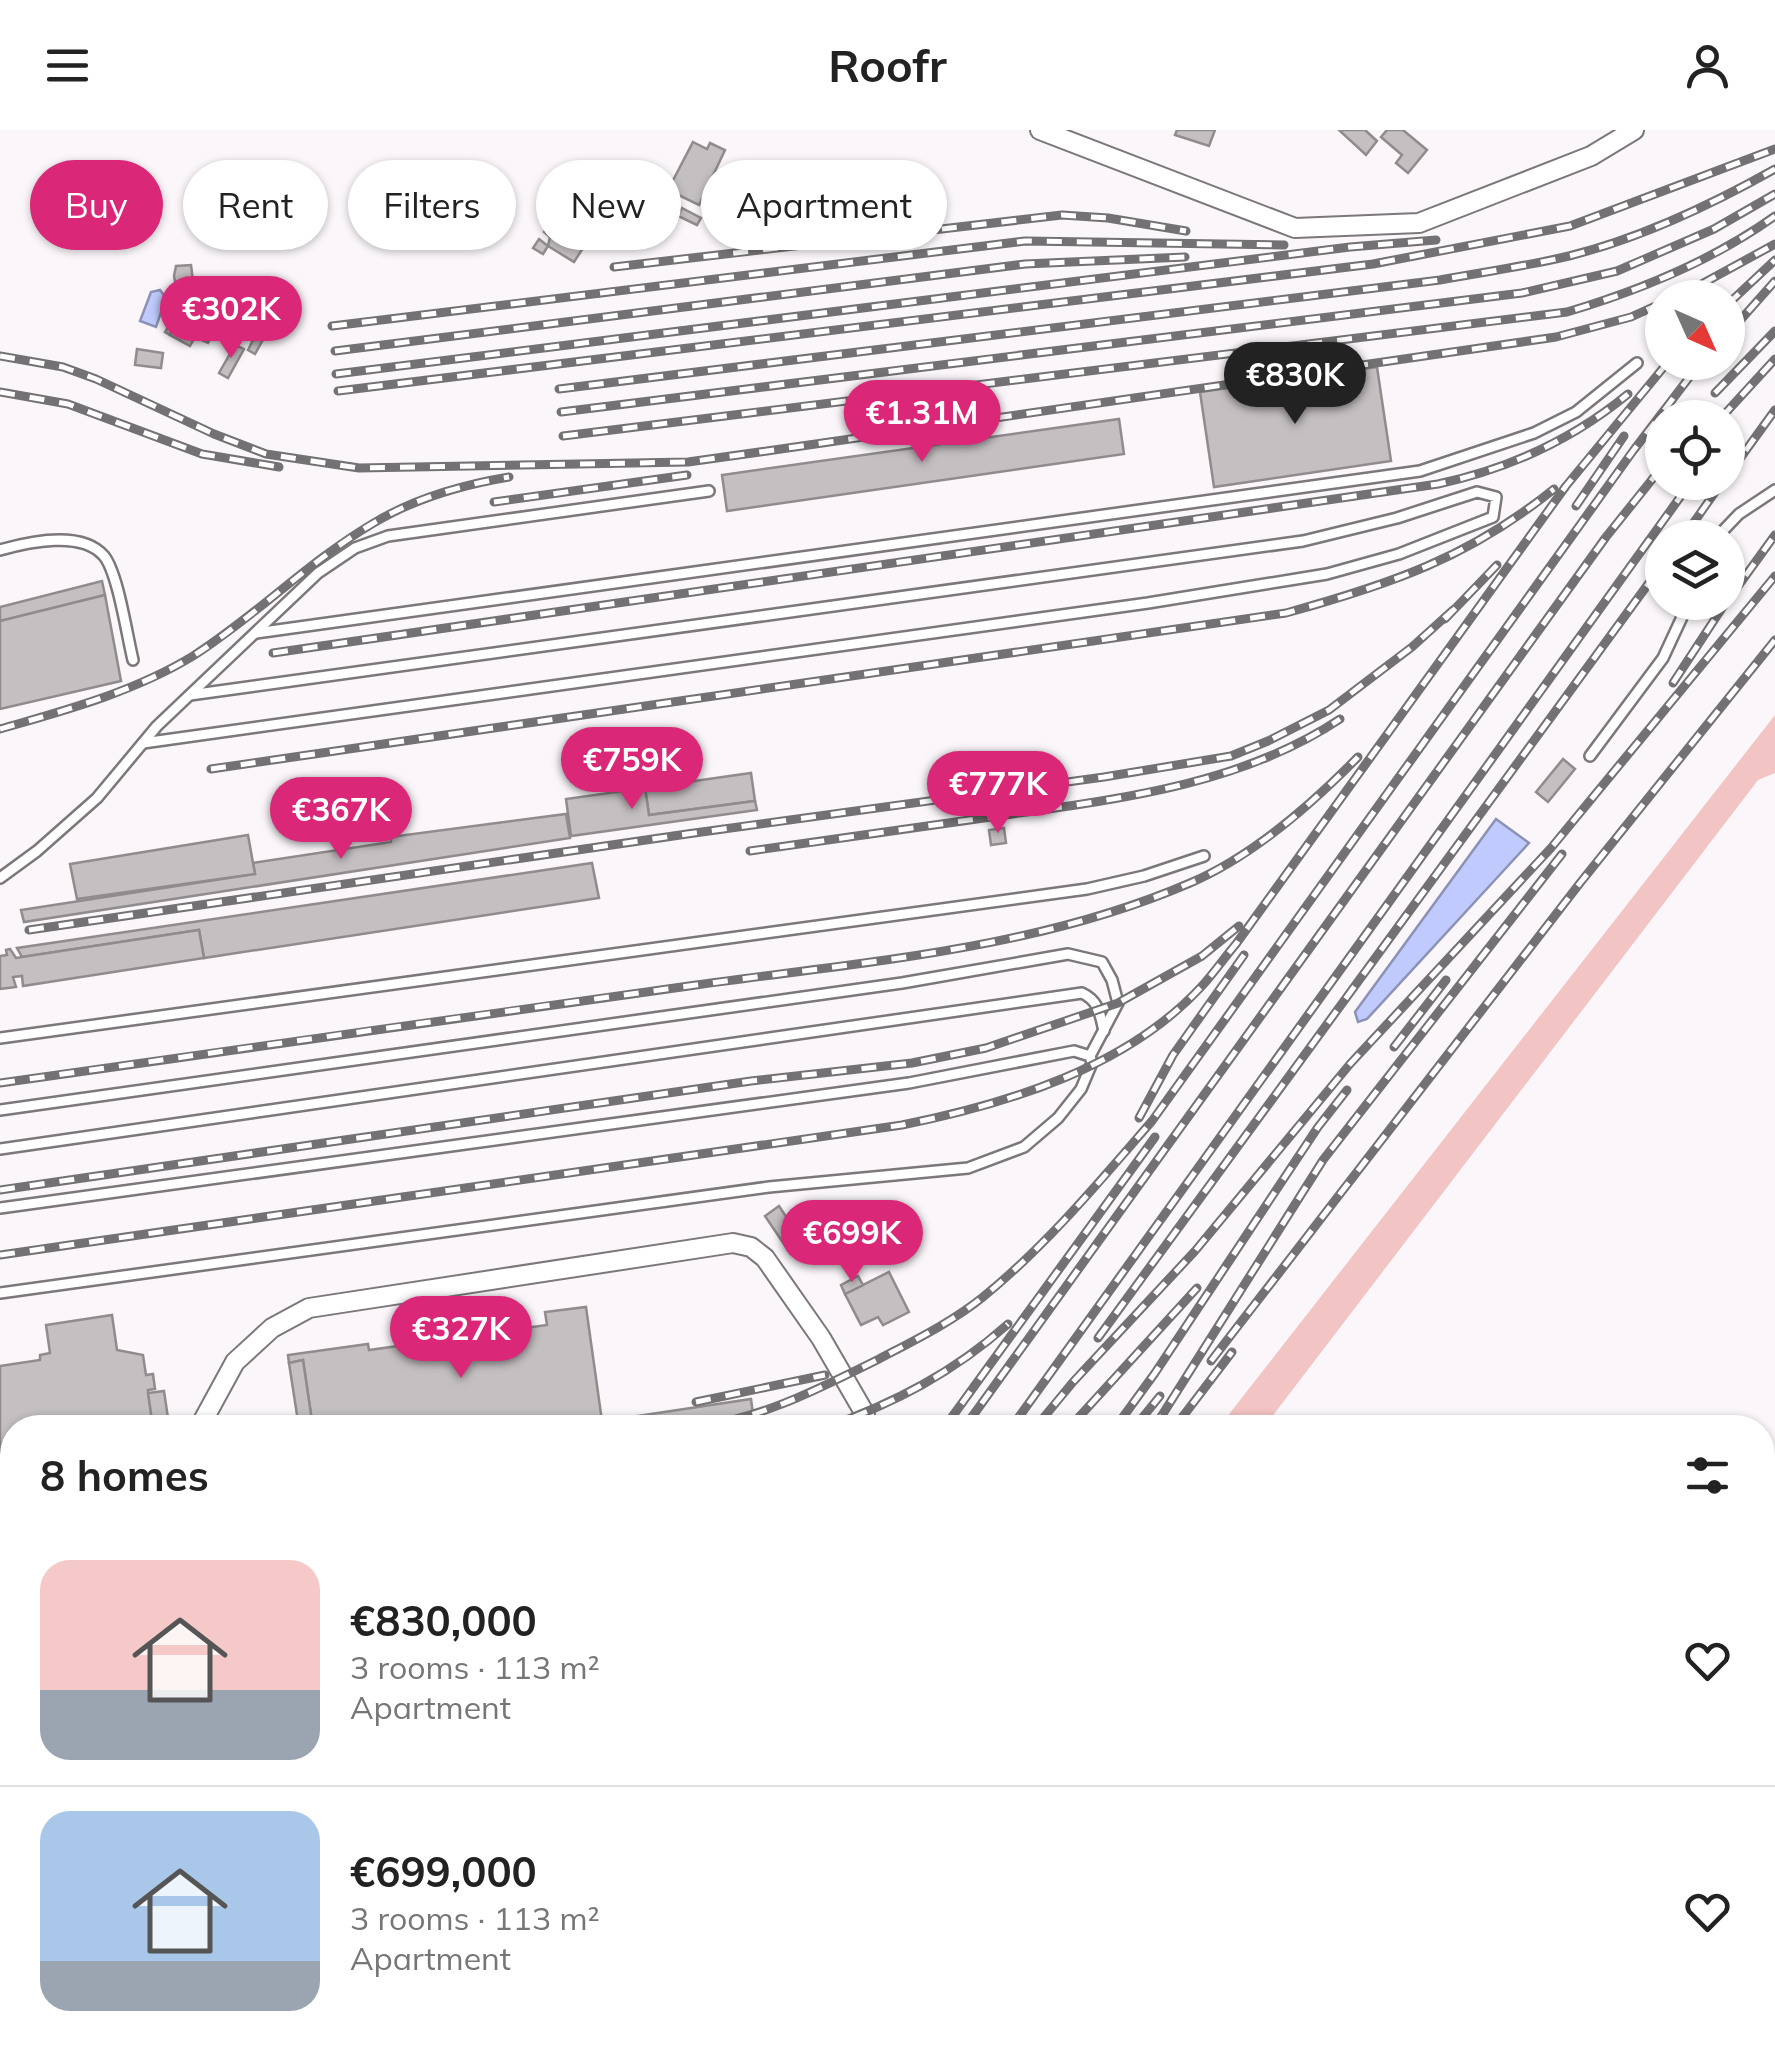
<!DOCTYPE html>
<meta charset="utf-8">
<style>
body{margin:0;font-family:Mulish,sans-serif;background:#f6f6f6;color:#222;height:100vh;display:flex;flex-direction:column;font-size:38px;white-space:nowrap}
*{box-sizing:border-box;margin:0}
p{font-size:32px;color:#767676}
.icon{flex:none;width:55px;height:55px;fill:none;stroke:currentColor;stroke-width:2;stroke-linecap:round;stroke-linejoin:round}
.map{position:relative;flex:1;overflow:hidden}
.panel{position:absolute;left:0px;top:1285px;width:1775px;height:640px;display:flex;flex-direction:column;background:#fff;border-radius:40px 40px 0 0;box-shadow:0 2px 8px #0004}
.panel>*{flex:none}
.top-card{position:absolute;left:30px;top:30px;width:1000px;height:90px;display:flex;gap:20px}
.needle{width:65px;rotate:135deg}
.controls{position:absolute;left:1645px;top:150px;display:grid;gap:20px}
.controls a{display:grid;place-items:center;width:100px;height:100px;border-radius:50%;background:#fff;box-shadow:0 2px 8px #0004;font-size:50px}
.price{position:absolute;translate:-50% -85px;padding:0 22px;border-radius:35px;background:#db2777;color:#fff;font-size:32px;line-height:65px;filter:drop-shadow(0 2px 5px #0008)}
.price::after{content:'';position:absolute;left:50%;top:60px;width:30px;height:22px;margin-left:-15px;background:inherit;clip-path:polygon(0 0,100% 0,50% 100%)}
.price.active{background:#222;color:#fff}
ul{padding:0;list-style:none}
li{display:flex;align-items:center;gap:30px;height:250px;padding:0 40px}
li+li{border-top:2px solid #e0e0e0}
li span{display:grid;place-items:center;flex:none;width:280px;height:200px;border-radius:30px;color:#555}
li>.icon{margin-inline-start:auto}
span .icon{width:120px;height:120px;fill:#fffc;stroke-width:1}
li b{font-size:42px}
h2{display:flex;justify-content:space-between;align-items:center;height:120px;padding:0 40px;font-size:42px}
.pill{padding:0 35px;border-radius:45px;background:#fff;box-shadow:0 2px 8px #0004;font-size:35px;line-height:90px}
.pill.active{background:#db2777;color:#fff}
header{display:flex;justify-content:space-between;align-items:center;height:130px;padding:0 40px;background:#fff;font-size:45px;font-weight:700}
.map>svg:first-child{display:block}
.green{fill:#f2c4c3}
.water{fill:#c0cafc;stroke:#8b92b5;stroke-width:2.5}
.building{fill:#c4bfc0;stroke:#908b8c;stroke-width:2.5}
.lines{fill:none;stroke-linecap:round;stroke-linejoin:round}
.lane-casing{stroke:#7b777a;stroke-width:14}
.street-casing{stroke:#7b777a;stroke-width:22}
.lane{stroke:#fff;stroke-width:9}
.street{stroke:#fff;stroke-width:18}
.rail-casing{stroke:#737173;stroke-width:9}
.rail{stroke:#fff;stroke-width:5;stroke-dasharray:15;stroke-linecap:butt}
</style>
<header><svg class="icon" aria-label="menu" viewBox="0 0 24 24"><path d="M4 6h16M4 12h16M4 18h16"/></svg>Roofr<svg class="icon" aria-label="person" viewBox="0 0 24 24"><circle cx="12" cy="8" r="4"/><path d="M4 21q1-7 8-7t8 7"/></svg></header>
<div class="map">
<svg width="1775" height="1925" viewBox="0 0 1775 1925">
<rect width="100%" height="100%" fill="#faf6fa"/>
<g class="green">
<path d="M1775,585V643L1758,650L1264,1297H1219Z"/>
<path d="M671,1913V1912L781,1913L770,1925H659Z"/>
<path d="M785,1913V1912L1013,1913L1008,1925H775Z"/>
</g>
<g class="water">
<path d="M160,160L166,168L156,197L140,191L151,162Z"/>
<path d="M1496,689L1529,713L1367,889L1358,892L1355,882Z"/>
</g>
<g class="building">
<path d="M1177,0H1215L1209,16L1175,5Z"/>
<path d="M1339,0H1365L1377,11L1366,25Z"/>
<path d="M1387,0H1403L1427,20L1408,43L1396,33L1402,25L1381,7Z"/>
<path d="M693,12L707,19L710,13L725,20L699,75L668,60Z"/>
<path d="M682,78L701,88L697,95L678,86Z"/>
<path d="M550,92L585,115L574,132L548,116L550,107L544,102Z"/>
<path d="M539,109L548,116L543,124L533,118Z"/>
<path d="M191,135L193,151L202,150L203,158L215,156L217,180L207,181V188L219,194L208,213L195,207L190,216L170,205L182,185L189,189L194,181H198L197,175L188,176L187,161H177L174,146L176,136Z"/>
<path d="M245,156L258,164L240,193L229,186Z"/>
<path d="M181,161H187L188,176H182Z"/>
<path d="M177,183L182,185L170,205L165,202Z"/>
<path d="M242,194L265,206L255,224L248,220L253,210L238,202Z"/>
<path d="M232,202L242,208L237,217L227,211Z"/>
<path d="M235,215L244,219L228,248L219,243Z"/>
<path d="M137,219L163,223L161,238L135,235Z"/>
<path d="M1377,237L1391,331L1214,357L1200,262Z"/>
<path d="M1119,289L1124,324L727,381L722,345Z"/>
<path d="M102,451L105,465L0,491V477Z"/>
<path d="M105,465L121,551L0,579V491Z"/>
<path d="M1563,629L1575,639L1548,672L1536,662Z"/>
<path d="M751,643L755,671L649,685L645,658Z"/>
<path d="M645,658L649,685L755,671L757,680L571,706L566,669Z"/>
<path d="M566,684L570,708L24,792L21,780L255,744L253,733L391,712L390,707Z"/>
<path d="M1004,698L1006,713L991,715L989,700Z"/>
<path d="M248,705L255,744L77,769L70,734Z"/>
<path d="M592,733L599,768L204,828L199,800L22,827L17,818Z"/>
<path d="M199,800L204,828L23,856L22,846L13,847L16,857L0,859V826L7,825L6,820L10,819L16,828Z"/>
<path d="M779,1076L804,1114L790,1123L765,1086Z"/>
<path d="M889,1142L909,1182L883,1195L878,1187L861,1195L845,1164Z"/>
<path d="M858,1146L863,1155L845,1164L841,1155Z"/>
<path d="M586,1177L602,1291L558,1298H313L303,1230L289,1233L288,1225L368,1214L369,1220L547,1195L545,1182Z"/>
<path d="M112,1185L117,1220L143,1225L146,1245L153,1244L155,1259L148,1260L153,1298H12V1405L0,1407V1236L40,1230V1225L50,1223L46,1195Z"/>
<path d="M303,1230L313,1298H299L289,1233Z"/>
<path d="M164,1261L168,1288L152,1290L148,1263Z"/>
<path d="M751,1269L753,1284L657,1298H558Z"/>
<path d="M12,1430V1550L0,1552V1432Z"/>
<path d="M1762,1444L1775,1467V1499L1762,1506Z"/>
<path d="M1762,1595L1775,1600L1774,1763L1762,1760V1680L1772,1652L1762,1649Z"/>
<path d="M12,1689V1786L0,1788V1691Z"/>
<path d="M1762,1760L1774,1763L1762,1800Z"/>
<path d="M12,1786V1806L0,1808V1788Z"/>
<path d="M136,1912H148L150,1925H51Z"/>
<path d="M1069,1912H1078L1072,1925H1063Z"/>
<path d="M1078,1912H1091L1104,1919L1100,1925H1072Z"/>
</g>
<g class="lines">
<g class="lane-casing">
<g id="lane">
<path d="M1716,408L1739,384L1775,360"/>
<path d="M0,420C28,412 82,400 104,426C118,443 127,506 133,530"/>
<path d="M256,503L1420,341L1534,303L1576,282L1637,233"/>
<path d="M143,613L1148,473L1327,444L1399,424L1493,387L1496,367L1477,362L1397,388L1303,411L190,565"/>
<path d="M1590,626L1663,528L1689,472"/>
<path d="M0,748L37,721L97,668L157,596L318,443L355,418L388,406L709,361"/>
<path d="M0,908L1087,759L1144,746L1204,726"/>
<path d="M0,980L902,853L1068,824L1102,832L1112,850L1118,873L1090,926"/>
<path d="M0,1019L1082,863C1099,871 1100,884 1104,901"/>
<path d="M0,1078L909,953L1074,921L1090,926L1092,933L1081,959L1058,988L1024,1017L968,1038L769,1057L0,1163"/>
<path d="M1762,1589L1775,1594"/>
<path d="M1292,1912L1456,1925"/>
<path d="M1115,1925L1121,1912"/>
</g>
</g>
<g class="street-casing">
<g id="street">
<path d="M1040,0L1295,98L1419,93L1591,26L1634,0"/>
<path d="M199,1298L235,1232L272,1198L309,1178L733,1113L751,1117L765,1128L821,1208L865,1284V1298"/>
<path d="M1762,1360L1775,1355"/>
<path d="M0,1610L12,1595"/>
<path d="M0,1624L12,1622"/>
<path d="M0,1869L12,1867"/>
<path d="M465,1925L474,1912"/>
</g>
</g>
<use href="#lane" class="lane"/>
<use href="#street" class="street"/>
<g class="rail-casing">
<g id="rail">
<path d="M614,137L1062,85L1108,88L1186,101"/>
<path d="M1676,168L1775,114"/>
<path d="M1728,174L1775,130"/>
<path d="M332,196L1025,111L1284,115"/>
<path d="M1728,204L1775,151"/>
<path d="M335,221L1025,134L1185,127"/>
<path d="M0,226L63,237L96,249L214,304L266,324L359,338L688,332L767,321L1556,207L1631,187L1662,173"/>
<path d="M336,244L1350,117L1436,110"/>
<path d="M559,259L1440,150C1483,142 1527,136 1569,126C1641,108 1711,75 1775,39"/>
<path d="M338,261L1373,134L1570,96L1775,19"/>
<path d="M0,262L68,274L202,324L279,337"/>
<path d="M1715,263L1775,201"/>
<path d="M561,282L1522,163L1617,141L1714,99L1775,64"/>
<path d="M1721,288L1775,229"/>
<path d="M563,306L1567,182C1641,160 1712,131 1775,86"/>
<path d="M1728,345L1775,280"/>
<path d="M494,372L687,345"/>
<path d="M1576,376L1624,306"/>
<path d="M1683,408L1722,352"/>
<path d="M1728,470L1775,405"/>
<path d="M1445,489L1497,435"/>
<path d="M273,523L1438,354C1508,339 1572,310 1628,264"/>
<path d="M1673,553L1726,472"/>
<path d="M0,599C66,580 134,562 193,526C256,486 308,432 372,394C413,369 461,355 509,347"/>
<path d="M211,639L1286,483C1391,454 1468,428 1554,359"/>
<path d="M750,721C830,710 911,698 991,687C1110,670 1238,657 1340,589"/>
<path d="M29,800L687,704L1104,647L1231,626L1268,611L1329,580L1412,517L1453,480"/>
<path d="M1394,917L1446,850"/>
<path d="M0,953C232,920 464,887 696,855C860,832 1035,820 1190,753C1253,726 1310,676 1358,627"/>
<path d="M1139,988L1173,925L1244,825"/>
<path d="M0,1060L751,951L912,933L986,918L1118,873L1202,826L1239,796"/>
<path d="M0,1125L902,995C1007,974 1126,938 1201,857C1214,843 1224,828 1236,814L1566,356L1668,232"/>
<path d="M1098,1208L1662,435"/>
<path d="M1211,1231L1580,753L1775,510"/>
<path d="M696,1272L825,1245"/>
<path d="M694,1298C767,1286 814,1261 879,1229C915,1210 952,1192 983,1167C1046,1116 1100,1051 1152,991L1633,321L1701,232"/>
<path d="M825,1298C894,1273 953,1243 1008,1194"/>
<path d="M944,1298L1155,1007"/>
<path d="M964,1298L1606,407L1662,337"/>
<path d="M1011,1298L1691,352"/>
<path d="M1035,1298L1073,1252L1195,1121L1350,934L1551,718L1775,446"/>
<path d="M1069,1298L1197,1158"/>
<path d="M1115,1298L1155,1243L1318,997L1347,960"/>
<path d="M1134,1298L1160,1266"/>
<path d="M1154,1298L1323,1030L1562,724"/>
<path d="M1174,1298L1232,1222"/>
<path d="M490,1925L499,1912"/>
<path d="M529,1925L538,1912"/>
<path d="M558,1925L567,1912"/>
<path d="M580,1925L590,1912"/>
<path d="M616,1925L627,1912"/>
</g>
</g>
<use href="#rail" class="rail"/>
</g>
</svg>
<div class="controls">
<a><svg class="needle" viewBox="-14 -14 28 28"><path d="M0-13l5 13h-10z" fill="#e53935"/><path d="M0 13l5-13h-10z" fill="#767676"/></svg></a>
<a><svg class="icon" aria-label="locate" viewBox="0 0 24 24"><circle cx="12" cy="12" r="6"/><path d="M12 2v4M12 18v4M2 12h4M18 12h4"/></svg></a>
<a><svg class="icon" aria-label="layers" viewBox="0 0 24 24"><path d="M12 4l9 5-9 5-9-5zM3 14l9 5 9-5"/></svg></a>
</div>
<b class="price" style="left:231px;top:231px">€302K</b>
<b class="price active" style="left:1295px;top:297px">€830K</b>
<b class="price" style="left:922px;top:335px">€1.31M</b>
<b class="price" style="left:632px;top:682px">€759K</b>
<b class="price" style="left:998px;top:706px">€777K</b>
<b class="price" style="left:341px;top:732px">€367K</b>
<b class="price" style="left:852px;top:1155px">€699K</b>
<b class="price" style="left:461px;top:1251px">€327K</b>
<div class="top-card">
<a class="pill active">Buy</a>
<a class="pill">Rent</a>
<a class="pill">Filters</a>
<a class="pill">New</a>
<a class="pill">Apartment</a>
</div>
<section class="panel">
<h2>8 homes<svg class="icon" aria-label="filters" viewBox="0 0 24 24"><path d="M4 7h16M4 17h16"/><circle cx="9" cy="7" r="2"/><circle cx="15" cy="17" r="2"/></svg></h2>
<ul>
<li><span style="background:linear-gradient(#f6c9c9 65%,#9aa5b1 0)"><svg class="icon" aria-label="home" viewBox="0 0 24 24"><path d="M3 11l9-7 9 7M6 9v11h12V9"/></svg></span><div><b>€830,000</b><p>3 rooms · 113 m²</p><p>Apartment</p></div><svg class="icon" aria-label="heart" viewBox="0 0 24 24"><path d="M12 20l-8-8c-3-5 5-10 8-4 3-6 11-1 8 4z"/></svg></li>
<li><span style="background:linear-gradient(#a9c7e8 75%,#9aa5b1 0)"><svg class="icon" aria-label="home" viewBox="0 0 24 24"><path d="M3 11l9-7 9 7M6 9v11h12V9"/></svg></span><div><b>€699,000</b><p>3 rooms · 113 m²</p><p>Apartment</p></div><svg class="icon" aria-label="heart" viewBox="0 0 24 24"><path d="M12 20l-8-8c-3-5 5-10 8-4 3-6 11-1 8 4z"/></svg></li>
</ul>
</section>
</div>
